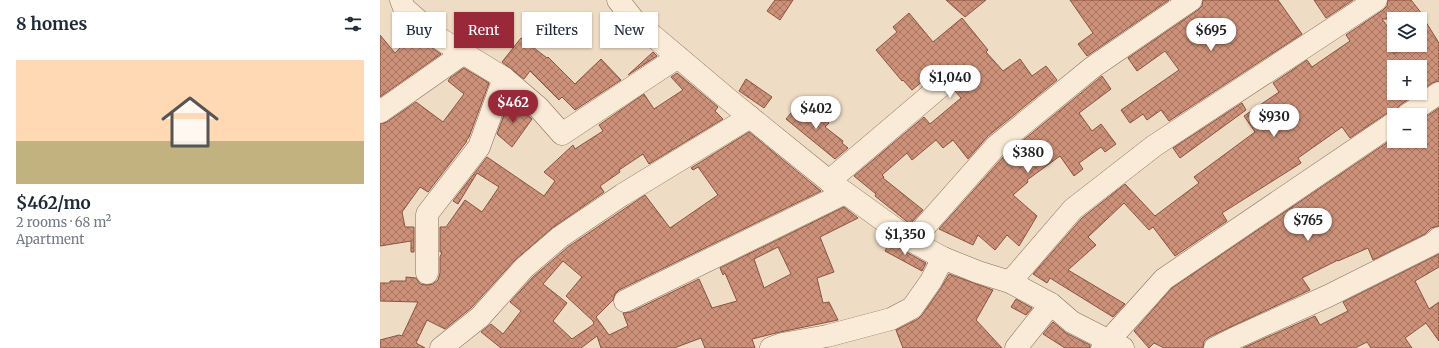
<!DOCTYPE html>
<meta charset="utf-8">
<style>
body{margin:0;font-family:Merriweather,serif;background:#f6f6f7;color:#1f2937;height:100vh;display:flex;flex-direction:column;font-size:15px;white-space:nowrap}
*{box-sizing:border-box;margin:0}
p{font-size:13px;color:#747a83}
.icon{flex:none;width:22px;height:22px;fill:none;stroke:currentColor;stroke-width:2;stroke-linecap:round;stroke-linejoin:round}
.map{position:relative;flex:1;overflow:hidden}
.side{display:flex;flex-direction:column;background:#fff;width:380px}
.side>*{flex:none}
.banner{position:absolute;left:12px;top:12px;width:380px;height:36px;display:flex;gap:8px}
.buttons{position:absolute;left:1007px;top:12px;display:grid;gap:8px}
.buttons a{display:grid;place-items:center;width:40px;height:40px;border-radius:0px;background:#fff;box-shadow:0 1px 3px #0004;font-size:20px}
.price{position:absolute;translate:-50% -34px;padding:0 9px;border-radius:14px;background:#fff;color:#222;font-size:13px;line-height:26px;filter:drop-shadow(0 1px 2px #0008)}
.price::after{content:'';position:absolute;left:50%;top:24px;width:12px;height:9px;margin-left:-6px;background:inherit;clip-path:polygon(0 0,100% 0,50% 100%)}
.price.on{background:#992939;color:#fff}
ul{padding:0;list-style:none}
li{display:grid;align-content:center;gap:8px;height:212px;padding:0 16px}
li+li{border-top:1px solid #e0e1e3}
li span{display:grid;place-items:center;height:124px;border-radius:0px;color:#555}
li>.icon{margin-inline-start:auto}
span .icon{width:72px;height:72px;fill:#fffc;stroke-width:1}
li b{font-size:17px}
h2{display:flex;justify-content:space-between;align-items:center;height:48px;padding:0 16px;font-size:17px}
.tag{padding:0 14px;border-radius:0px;background:#fff;box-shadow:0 1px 3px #0004;font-size:14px;line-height:36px}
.tag.on{background:#992939;color:#fff}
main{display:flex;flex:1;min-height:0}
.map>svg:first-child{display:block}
.building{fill:url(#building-cross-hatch);stroke:#89533f;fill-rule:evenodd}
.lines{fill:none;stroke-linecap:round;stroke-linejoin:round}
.minor-casing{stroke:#896d5a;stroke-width:23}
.minor{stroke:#f9ebd7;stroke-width:22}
</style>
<main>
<section class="side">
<h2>8 homes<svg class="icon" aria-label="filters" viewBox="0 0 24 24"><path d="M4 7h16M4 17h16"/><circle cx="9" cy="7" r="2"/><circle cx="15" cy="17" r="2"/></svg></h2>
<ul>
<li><span style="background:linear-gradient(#ffd9b3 65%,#c2b280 0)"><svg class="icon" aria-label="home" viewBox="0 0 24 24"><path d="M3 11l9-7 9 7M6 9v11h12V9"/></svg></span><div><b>$462/mo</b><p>2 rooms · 68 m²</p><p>Apartment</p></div></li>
</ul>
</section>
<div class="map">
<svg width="1059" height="348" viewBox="0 0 1059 348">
<defs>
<pattern id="building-cross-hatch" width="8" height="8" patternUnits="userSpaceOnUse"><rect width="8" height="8" fill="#cd9179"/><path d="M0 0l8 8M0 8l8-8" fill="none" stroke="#a77663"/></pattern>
</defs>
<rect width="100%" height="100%" fill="#efdcc4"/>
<g class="building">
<path d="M395,0H413L400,20L387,11Z"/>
<path d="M566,0H606L585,17Z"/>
<path d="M690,0H789L707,56L698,44L713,33Z"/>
<path d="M823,0H898L922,34L789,121L781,110L767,120L763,114L750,123L741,110L799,70L785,51L757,71L748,58L818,10L822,6Z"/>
<path d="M934,0H973L946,18Z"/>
<path d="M1008,0H1031L1046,19H1044L1059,43V81L1052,83L1040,91V67H1014V93H1037L1020,105L1015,111L1007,113L970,138L962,127L918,158L921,163L842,213L847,221L795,256L773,227L769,230L744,203L708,237L716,245L688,270L745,304L733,317L670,278L667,283L653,274L702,218L745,184L775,216L819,183L814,177L875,132L864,116L899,92L893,83L927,60L932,67L970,41L966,35L1003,10L1007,6ZM1002,19H1040V45H1033L1024,51L1023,48L1014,54V36Z"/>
<path d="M529,13L553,42L582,18L608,50L606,52L623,71L640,59L652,76L666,66L677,80L608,136L588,159L573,140L563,148L556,140L532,160L527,153L502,175L504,177L503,178L543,210L530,224L495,196L496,194L474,176L544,117L550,124L581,98L575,91L580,85V77L577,72L573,68H565L558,72L556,70L532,90L523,80L522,81L496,50L517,32L513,27Z"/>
<path d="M34,34L49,46L61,54L0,97V35L15,53Z"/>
<path d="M141,38L167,58L168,57L195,84L221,59L241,80L195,110L182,97L179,100L150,71L144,79L122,62Z"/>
<path d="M273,52L277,56L248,75Z"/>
<path d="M84,68L109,83L89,137L86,141H87L48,192L40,187L22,212L25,227H34V252H31V241L0,246V124L7,122L36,102L63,122L84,94L68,81L70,78Z"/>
<path d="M297,73L338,107L335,111L343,119L269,164L263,154L239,170L240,172L220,186L224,192L172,228L135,260L91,308L65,329L47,320L36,343L45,348H0V340L19,335L22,336L38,302L0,301V283H10V281H26V277L36,278L40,284L47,285L53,284L58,280L60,273V257L62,252H60V227H66L85,200L102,212L119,187L97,173L78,204L73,201L107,157L164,196L175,181L164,172L193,145L195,149L223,131L219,125L264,94L274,109L303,90L291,77Z"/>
<path d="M722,76L731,89L699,113L712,131L721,124L736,144L725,152L721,147L699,163L703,169L694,176L680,156L647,180L648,182L633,195L657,216L639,246L627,235L615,250L598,235L593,245L559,229L625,155Z"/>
<path d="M366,79L392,97L384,108L359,91Z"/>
<path d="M130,99L152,119L132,147L117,134Z"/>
<path d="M421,101L449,123L445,127L463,141L462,143L468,148L455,159L406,119Z"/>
<path d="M862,103L866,110L800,158L793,148Z"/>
<path d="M1059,108V226L1051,228L1045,234L993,260L988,248L958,261V260L922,278L930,290L829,337L824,341L823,348H784L774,343L769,348L754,331L792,288L1014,138V141H1040V121Z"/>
<path d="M369,132L441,191L239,290L235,294L233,300L216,317L229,335L248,326L243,313L251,312L319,279L332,308L357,301L345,273L343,275L340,268L464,207L478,218L440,237L454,272L437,278L443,303L449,302L458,320L400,332L372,339L375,348H325L321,338L294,348H221L217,336L201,348H121L101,332L111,324L123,334L141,311L130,302L153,277L188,247L265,195L290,228L338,195L318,167L313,170L311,168ZM398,247L411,274L384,288L374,259ZM183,261L202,277L186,296L213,321L214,324L192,339L173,321L187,303L163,284Z"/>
<path d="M510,241L526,252L546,263L542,271L505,251Z"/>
<path d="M1059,254V267L1035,281L1049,309L1059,302V341L1046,323L1025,338L1032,348H991L987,342L975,348H863L935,316L940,325L968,311L963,302Z"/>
<path d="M569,274L613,290L596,320L622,348H523L516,330L538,319L542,315L561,288Z"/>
<path d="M636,299L652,308L646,315L631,307Z"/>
<path d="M673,322L686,333L710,345V348H685L663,334Z"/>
</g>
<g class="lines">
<g class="minor-casing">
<g id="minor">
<path d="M21,0L24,8L57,37L124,78L158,107L182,134L298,57"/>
<path d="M238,0L253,19L349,100L449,181L532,241L563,258L598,272L630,282L671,304L692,322L743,348"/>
<path d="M0,112L84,53"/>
<path d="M1027,115L1059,93"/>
<path d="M449,181L568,80"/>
<path d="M532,241L616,146L713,67L811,0"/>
<path d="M47,273V214L99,147L124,78"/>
<path d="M630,282L693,209L774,146L996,0"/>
<path d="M245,301L465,193"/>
<path d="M61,348L100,317L144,268L180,237L242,195L370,117"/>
<path d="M391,348L402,344L447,336L511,319L532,308L551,281L563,258"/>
<path d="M636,348L671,304"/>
<path d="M722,348L784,279L1014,123"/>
<path d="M835,348L855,338L948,296L1052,244L1059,238"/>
</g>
</g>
<use href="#minor" class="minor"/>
</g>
</svg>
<div class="buttons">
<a><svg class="icon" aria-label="layers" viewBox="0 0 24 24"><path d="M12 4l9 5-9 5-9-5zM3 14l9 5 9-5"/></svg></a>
<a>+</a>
<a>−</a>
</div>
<b class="price" style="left:831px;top:52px">$695</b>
<b class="price" style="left:570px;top:99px">$1,040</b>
<b class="price on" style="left:133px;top:124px">$462</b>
<b class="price" style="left:436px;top:130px">$402</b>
<b class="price" style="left:894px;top:138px">$930</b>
<b class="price" style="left:648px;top:174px">$380</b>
<b class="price" style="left:928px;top:242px">$765</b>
<b class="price" style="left:525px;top:256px">$1,350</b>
<div class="banner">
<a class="tag">Buy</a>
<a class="tag on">Rent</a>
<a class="tag">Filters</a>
<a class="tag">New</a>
</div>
</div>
</main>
